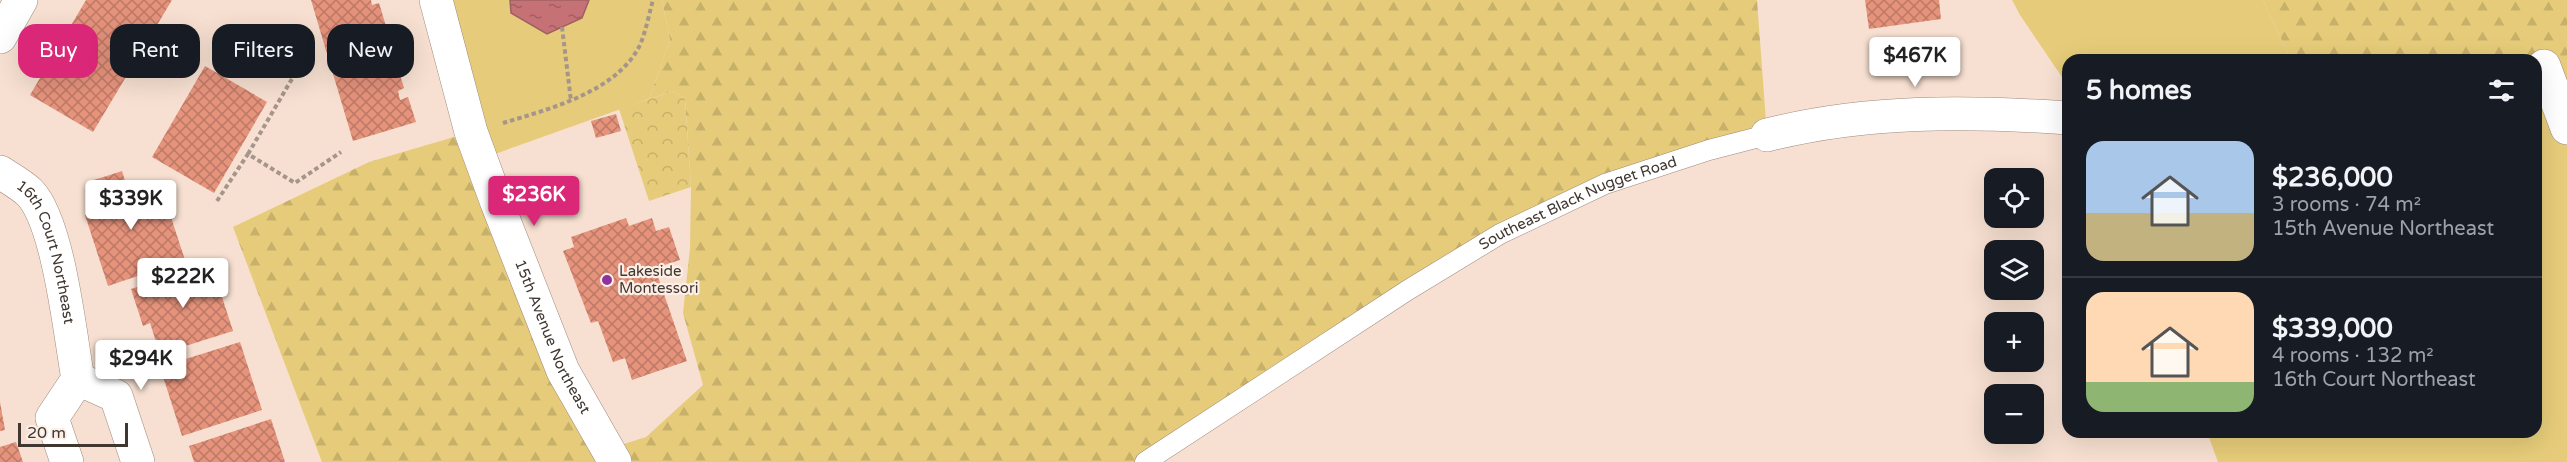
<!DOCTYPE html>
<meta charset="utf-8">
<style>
body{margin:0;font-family:"Varela Round",sans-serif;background:#242831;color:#f1f3f6;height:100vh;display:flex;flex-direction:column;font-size:22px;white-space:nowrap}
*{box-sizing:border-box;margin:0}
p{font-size:20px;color:#9ea1a6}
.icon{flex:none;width:33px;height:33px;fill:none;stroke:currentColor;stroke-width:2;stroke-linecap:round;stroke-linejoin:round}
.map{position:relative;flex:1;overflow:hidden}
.drawer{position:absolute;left:2062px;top:54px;width:480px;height:384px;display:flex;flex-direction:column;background:#171b24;border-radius:18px;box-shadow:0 6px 24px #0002}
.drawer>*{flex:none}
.guide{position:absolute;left:18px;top:24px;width:570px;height:54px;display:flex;gap:12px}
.controls{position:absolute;left:1984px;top:168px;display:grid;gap:12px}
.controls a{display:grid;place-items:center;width:60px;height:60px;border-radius:12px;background:#171b24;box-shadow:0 6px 24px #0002;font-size:30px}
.scale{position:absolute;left:18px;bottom:15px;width:110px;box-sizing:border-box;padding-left:6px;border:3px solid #403731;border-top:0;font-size:16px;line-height:21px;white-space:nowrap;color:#403731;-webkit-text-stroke:4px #fdefe6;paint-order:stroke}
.price{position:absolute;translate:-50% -51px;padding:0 14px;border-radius:6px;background:#fff;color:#222;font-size:20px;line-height:39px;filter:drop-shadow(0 2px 3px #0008)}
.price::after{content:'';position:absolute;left:50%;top:36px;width:18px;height:14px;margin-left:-9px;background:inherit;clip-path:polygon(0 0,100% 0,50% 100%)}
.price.selected{background:#db2777;color:#fff}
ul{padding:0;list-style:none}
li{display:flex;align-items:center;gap:18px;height:150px;padding:0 24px}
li+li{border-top:2px solid #363941}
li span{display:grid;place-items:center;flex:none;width:168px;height:120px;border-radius:18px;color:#555}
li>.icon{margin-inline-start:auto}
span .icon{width:72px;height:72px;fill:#fffc;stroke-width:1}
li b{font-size:26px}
h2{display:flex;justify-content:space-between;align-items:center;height:72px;padding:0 24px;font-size:26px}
.chip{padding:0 21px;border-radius:18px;background:#171b24;box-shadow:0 6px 24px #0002;font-size:21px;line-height:54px}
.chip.selected{background:#db2777;color:#fff}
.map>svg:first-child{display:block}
.grass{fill:#e6cc7a}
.forest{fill:url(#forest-firs)}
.park{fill:url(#park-crowns)}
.water{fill:url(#water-ripples);stroke:#9e6061;stroke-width:1.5}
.building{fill:url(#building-cross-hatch)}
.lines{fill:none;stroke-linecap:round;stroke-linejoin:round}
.service-casing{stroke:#9e897c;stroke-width:21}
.minor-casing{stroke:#9e897c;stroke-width:34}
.path{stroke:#a6958a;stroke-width:4;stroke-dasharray:4.5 3;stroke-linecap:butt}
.service{stroke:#fff;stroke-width:20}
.minor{stroke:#fff;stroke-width:33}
.poi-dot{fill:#8e339e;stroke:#fdefe6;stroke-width:2}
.labels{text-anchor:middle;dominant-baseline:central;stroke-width:4.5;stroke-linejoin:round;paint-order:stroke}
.street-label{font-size:15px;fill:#403731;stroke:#fdefe6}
.poi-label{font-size:15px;fill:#403731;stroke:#fdefe6;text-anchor:start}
</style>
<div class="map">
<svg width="2567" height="462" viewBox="0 0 2567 462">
<defs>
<pattern id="forest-firs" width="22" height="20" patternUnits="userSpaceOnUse" patternTransform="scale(1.5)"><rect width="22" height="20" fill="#e6cc7a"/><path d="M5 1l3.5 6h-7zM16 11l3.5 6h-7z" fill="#c6b06a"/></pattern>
<pattern id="park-crowns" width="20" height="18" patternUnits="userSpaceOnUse" patternTransform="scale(1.5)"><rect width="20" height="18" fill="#e6cc7a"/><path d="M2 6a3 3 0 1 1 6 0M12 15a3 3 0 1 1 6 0" fill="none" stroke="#c6b06a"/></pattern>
<pattern id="water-ripples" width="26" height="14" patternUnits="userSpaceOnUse" patternTransform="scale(1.5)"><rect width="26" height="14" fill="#c67175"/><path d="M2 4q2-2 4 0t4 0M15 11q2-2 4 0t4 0" fill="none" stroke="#a25e61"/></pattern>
<pattern id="building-cross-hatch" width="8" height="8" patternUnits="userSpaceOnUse" patternTransform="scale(1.5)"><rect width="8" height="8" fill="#e6937c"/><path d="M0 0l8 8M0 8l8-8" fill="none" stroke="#bc7966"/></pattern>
</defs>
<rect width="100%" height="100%" fill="#f7e0d1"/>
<g class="grass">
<path d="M436,0H662L670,40L649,99L481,159Z"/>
<path d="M2012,0H2263L2291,60H2068V86L2020,15Z"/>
<path d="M2536,69L2567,128V462H2218L2207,432H2536Z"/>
</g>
<g class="forest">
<path d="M662,0H1757L1767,135L1605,184L1500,234L1144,462H322L233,227L369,162L471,132L608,449L646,437L703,385L683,313L690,248L691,187L685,99L674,91L649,99L670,40Z"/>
<path d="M2263,0H2567V128L2536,60H2291Z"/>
</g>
<path class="park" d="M674,91L685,99L691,187L649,201L619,109Z"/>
<path class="water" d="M510,0H589L582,18L547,34L511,13Z"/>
<g class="building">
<path d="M86,0H172L93,132L30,95Z"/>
<path d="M311,0H371L372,5L379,3L386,26L379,28L381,37L388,35L394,57L388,59L391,67L397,65L404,88L398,91L400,100L408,97L416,122L353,141Z"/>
<path d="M1865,0H1939L1941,19L1869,29Z"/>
<path d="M205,66L267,102L214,193L152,157Z"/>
<path d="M616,114L621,131L596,138L591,121Z"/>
<path d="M122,171L131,200L162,190L185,260L108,286L85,215L97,211L88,182Z"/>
<path d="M626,218L629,226L652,218L656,231L669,227L680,260L655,268L687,361L632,380L625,358L613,362L598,321L591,323L563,251L574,247L571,237Z"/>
<path d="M211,263L233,331L160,354L150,323L143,326L131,289Z"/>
<path d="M240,342L262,410L182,436L160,367Z"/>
<path d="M0,402L5,430L0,431Z"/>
<path d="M271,419L285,462H194L189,446Z"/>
<path d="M16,442L23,462H0V447Z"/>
</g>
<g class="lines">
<g class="service-casing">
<g id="service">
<path id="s1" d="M1145,462L1408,290L1500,234L1605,184L1709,150L1767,135"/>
</g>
</g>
<g class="minor-casing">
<g id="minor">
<path id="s2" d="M436,0L471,132L497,203L563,371L615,462"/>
<path d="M0,37L21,0"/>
<path d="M2544,66L2567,128"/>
<path d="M1767,135C1866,110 1967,111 2068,118"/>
<path id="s3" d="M0,172C9,178 22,185 30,193C59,224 70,335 78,379L52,418L67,462"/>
<path d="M78,379L116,396L138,462"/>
</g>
</g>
<g class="path">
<path d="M562,27L571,101"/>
<path d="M503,123C549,109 617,92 640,45C646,31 649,14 653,0"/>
<path d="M248,154L303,60"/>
<path d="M217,201L248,154L295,183L341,152"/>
</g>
<use href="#service" class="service"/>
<use href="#minor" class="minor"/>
</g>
<circle class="poi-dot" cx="607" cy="280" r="6"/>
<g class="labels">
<g class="street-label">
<text stroke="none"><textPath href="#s1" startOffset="506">Southeast Black Nugget Road</textPath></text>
<text stroke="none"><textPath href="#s3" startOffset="98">16th Court Northeast</textPath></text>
<text stroke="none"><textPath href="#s2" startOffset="357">15th Avenue Northeast</textPath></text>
</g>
<g class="poi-label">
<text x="619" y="271">Lakeside<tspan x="619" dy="17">Montessori</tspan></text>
</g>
</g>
</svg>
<div class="controls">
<a><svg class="icon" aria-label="locate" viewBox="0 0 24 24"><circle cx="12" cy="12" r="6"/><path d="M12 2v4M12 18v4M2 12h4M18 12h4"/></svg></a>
<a><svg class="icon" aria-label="layers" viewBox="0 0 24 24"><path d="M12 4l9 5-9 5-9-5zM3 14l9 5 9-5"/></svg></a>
<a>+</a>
<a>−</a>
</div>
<div class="scale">20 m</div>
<b class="price" style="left:1915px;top:88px">$467K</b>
<b class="price selected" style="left:534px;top:227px">$236K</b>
<b class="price" style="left:131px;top:231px">$339K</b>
<b class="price" style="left:183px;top:309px">$222K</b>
<b class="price" style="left:141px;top:391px">$294K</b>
<div class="guide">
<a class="chip selected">Buy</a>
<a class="chip">Rent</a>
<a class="chip">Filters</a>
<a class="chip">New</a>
</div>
<section class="drawer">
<h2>5 homes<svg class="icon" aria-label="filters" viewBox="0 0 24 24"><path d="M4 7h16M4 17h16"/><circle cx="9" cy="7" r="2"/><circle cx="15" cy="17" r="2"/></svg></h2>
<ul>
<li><span style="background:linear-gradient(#a9c7e8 60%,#c2b280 0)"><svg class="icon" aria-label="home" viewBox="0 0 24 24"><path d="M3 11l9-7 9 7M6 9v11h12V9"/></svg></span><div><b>$236,000</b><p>3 rooms · 74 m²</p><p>15th Avenue Northeast</p></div></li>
<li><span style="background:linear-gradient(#ffd9b3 75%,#8fb573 0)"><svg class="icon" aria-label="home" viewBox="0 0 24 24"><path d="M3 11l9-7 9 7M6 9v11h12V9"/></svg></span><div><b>$339,000</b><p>4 rooms · 132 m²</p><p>16th Court Northeast</p></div></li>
</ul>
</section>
</div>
